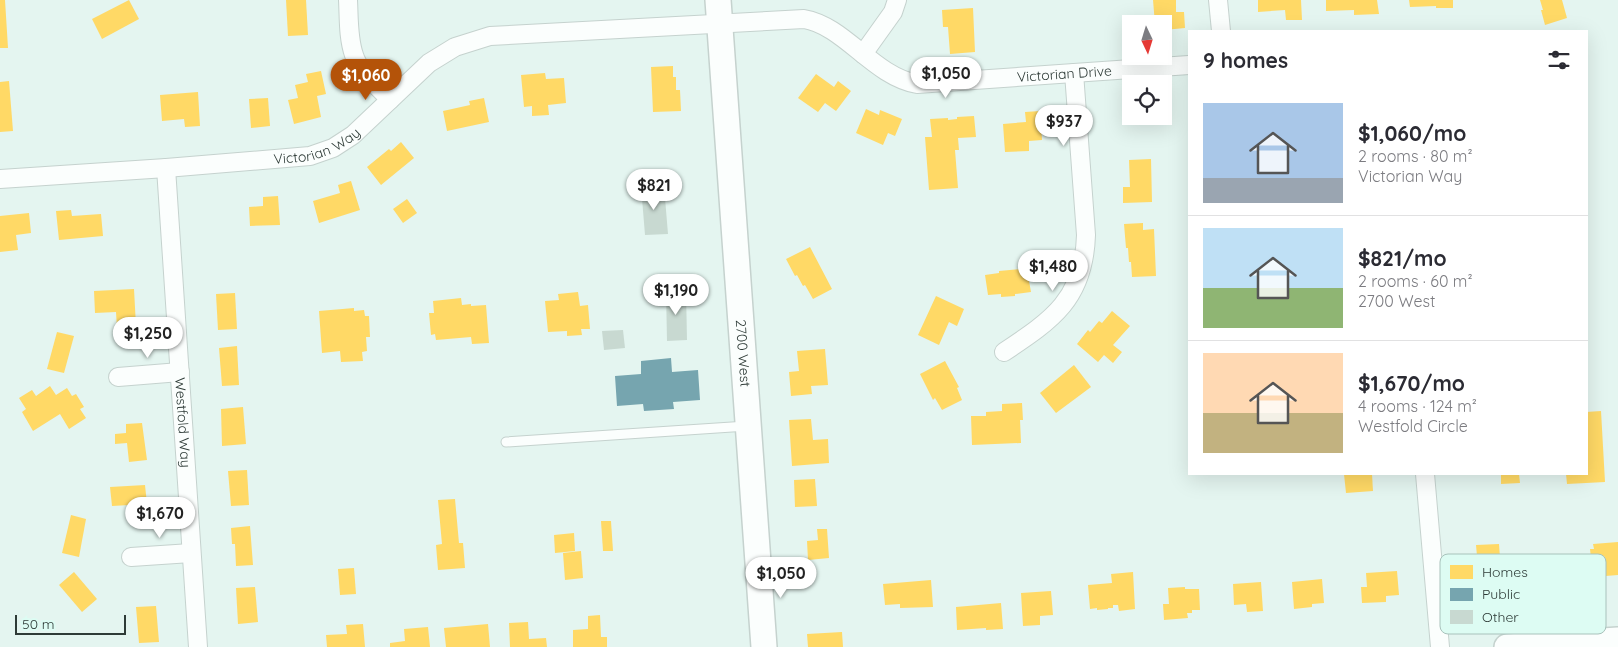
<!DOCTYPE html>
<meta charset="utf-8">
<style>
body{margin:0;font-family:Quicksand,sans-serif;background:#f7f7f7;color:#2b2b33;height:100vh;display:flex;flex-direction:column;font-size:19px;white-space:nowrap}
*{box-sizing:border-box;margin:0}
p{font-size:16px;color:#7c7c81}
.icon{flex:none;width:28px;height:28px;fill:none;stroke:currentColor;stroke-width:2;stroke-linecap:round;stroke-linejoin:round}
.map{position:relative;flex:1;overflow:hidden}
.side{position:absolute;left:1188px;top:30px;width:400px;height:445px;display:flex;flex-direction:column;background:#fff;border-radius:0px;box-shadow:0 5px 20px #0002}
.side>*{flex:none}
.needle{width:32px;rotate:176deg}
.controls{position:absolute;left:1122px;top:15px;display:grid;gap:10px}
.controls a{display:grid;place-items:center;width:50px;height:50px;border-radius:0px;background:#fff;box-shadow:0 5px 20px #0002;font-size:25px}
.scale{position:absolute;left:15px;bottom:12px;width:111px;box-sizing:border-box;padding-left:5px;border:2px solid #2e3b37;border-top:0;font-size:14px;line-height:18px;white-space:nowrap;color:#2e3b37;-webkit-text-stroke:4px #ddfcf3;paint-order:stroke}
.price{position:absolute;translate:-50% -42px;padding:0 11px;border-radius:18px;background:#fff;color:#222;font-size:16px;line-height:32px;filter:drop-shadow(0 1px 2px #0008)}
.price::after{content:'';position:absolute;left:50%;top:30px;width:15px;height:11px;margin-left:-8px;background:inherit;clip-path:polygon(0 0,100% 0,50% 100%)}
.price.active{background:#b45309;color:#fff}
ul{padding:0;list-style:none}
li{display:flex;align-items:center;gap:15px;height:125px;padding:0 15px}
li+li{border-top:1px solid #e1e1e2}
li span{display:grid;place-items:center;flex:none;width:140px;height:100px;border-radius:0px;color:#555}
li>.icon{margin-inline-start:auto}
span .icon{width:60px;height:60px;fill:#fffc;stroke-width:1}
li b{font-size:21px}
h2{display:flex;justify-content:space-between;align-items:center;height:60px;padding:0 15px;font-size:21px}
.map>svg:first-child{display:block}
.homes{fill:#ffd966}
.public{fill:#76a5af}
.building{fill:#c8d9d1}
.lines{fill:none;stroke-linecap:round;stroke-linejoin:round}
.lane-casing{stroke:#c5d2ce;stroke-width:11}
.street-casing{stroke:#c5d2ce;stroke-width:20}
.secondary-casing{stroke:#c5d2ce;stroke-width:28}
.lane{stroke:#fbfefd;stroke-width:9}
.street{stroke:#fbfefd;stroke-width:18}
.secondary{stroke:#fbfefd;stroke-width:25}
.labels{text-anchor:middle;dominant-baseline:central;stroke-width:5;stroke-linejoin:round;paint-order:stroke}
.street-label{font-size:14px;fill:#2e3b37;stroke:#ddfcf3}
.key{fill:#ddfcf3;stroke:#a8c2bb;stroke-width:1}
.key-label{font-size:14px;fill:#2e3b37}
</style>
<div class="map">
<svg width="1618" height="647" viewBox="0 0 1618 647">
<rect width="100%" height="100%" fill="#e4f5f0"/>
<g class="homes">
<path d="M0,0H5L8,48H0Z"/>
<path d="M129,0L139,19L102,39L92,19Z"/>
<path d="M286,0H306L308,35L288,36Z"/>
<path d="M1153,0H1176V12H1184L1185,28L1164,30V24H1155Z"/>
<path d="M1258,0H1301L1302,20H1286L1285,10L1258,12Z"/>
<path d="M1326,0H1377L1379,14L1354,15V10L1326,11Z"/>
<path d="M1409,0H1453V8H1436V6L1410,7Z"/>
<path d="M1540,0H1562L1567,18L1545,25L1541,10H1543Z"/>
<path d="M973,8L975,52L950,54L948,27H943L942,10Z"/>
<path d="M673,66V77H676V90H680L681,111L653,112L651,67Z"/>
<path d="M321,71L326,94L317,96L321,117L294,124L288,100L298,98L295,85L308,82L306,74Z"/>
<path d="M545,73L546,79L564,78L566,103L548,105L549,115L532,116V106L524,107L521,75Z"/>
<path d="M816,74L834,87L838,81L851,91L836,111L825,103L818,112L798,98Z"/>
<path d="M9,81L13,131L0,132V82Z"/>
<path d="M198,92L200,126L185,127L184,119L162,121L160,95Z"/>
<path d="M268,98L270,126L251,128L249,99Z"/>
<path d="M484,98L489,122L447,131L443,111L470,105L469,101Z"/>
<path d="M866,109L879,115L880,110L902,119L895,136L888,133L883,145L856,133Z"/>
<path d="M1040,111L1042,140L1029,141V151L1005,152L1003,124L1026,122L1025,112Z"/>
<path d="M974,116L976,137L958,138L959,150H955L958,188L929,190L925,137H932L930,119L948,118V120L957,119V117Z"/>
<path d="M401,142L414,158L381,185L367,167L389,149L391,151Z"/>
<path d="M1151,159L1152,202L1123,203V187H1130L1129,160Z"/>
<path d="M351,181L360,210L319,223L313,201L340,193L338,185Z"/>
<path d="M278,196L280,225L250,226L249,207L263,206V197Z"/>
<path d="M407,199L417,213L403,223L393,209Z"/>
<path d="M71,210L72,216L101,214L103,236L59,240L56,211Z"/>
<path d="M29,213L31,233L16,235L18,250L0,252V216Z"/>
<path d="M1143,223V230L1154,229L1156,276L1132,277L1131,262H1129L1128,248H1126L1124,224Z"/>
<path d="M810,247L832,289L813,299L805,285L803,286L797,275L795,276L786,259Z"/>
<path d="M1031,268L1033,280L1029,281L1031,292L1015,294V296L1001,297V294L988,295L985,275L999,273V271Z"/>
<path d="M134,289L136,326L117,328L116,312L95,313L94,291Z"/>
<path d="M578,292L580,306L588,305L590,329H581L582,335L567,336V331L548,332L545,301L559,300L558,294Z"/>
<path d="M235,293L237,329L218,330L216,294Z"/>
<path d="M936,296L964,309L957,326L949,322L939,345L918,335Z"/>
<path d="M461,298L462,305L471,304V306L486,305L489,343L472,344L471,337L436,340L435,334L431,335L429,313H434L433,301Z"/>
<path d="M354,308V311L364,310L365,316H369L370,337H366L367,351L362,352L363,361L341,362L340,351L322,353L319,311Z"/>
<path d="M1112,311L1130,326L1113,345L1122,352L1113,363L1104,355L1098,362L1077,344L1088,330L1090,332L1099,321L1102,323Z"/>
<path d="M57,332L74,336L64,373L47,369Z"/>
<path d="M237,346L239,385L222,386L219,348Z"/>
<path d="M825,349L828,385L811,386L812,394L791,396L789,372L799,371L797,351Z"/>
<path d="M945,361L959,387L957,388L962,400L942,410L935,398L933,400L920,374Z"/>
<path d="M1074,365L1091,387L1056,413L1040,393Z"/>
<path d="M50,386L56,395L67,388L72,396L76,394L84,407L80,409L86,418L69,429L60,414L33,431L22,412L26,409L19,398L32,390L36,396Z"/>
<path d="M1022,403L1023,420H1020L1021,443L972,445L971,416H986V412L1002,411V404Z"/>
<path d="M243,407L246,444L222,446L221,409Z"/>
<path d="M1601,411L1605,482L1567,484L1566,474H1586V412Z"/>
<path d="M811,419L813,440L828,439L829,463L792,466L789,420Z"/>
<path d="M142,423L147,460L129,462L127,443L115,444V434L126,433V424Z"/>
<path d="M247,470L249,505L231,506L228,471Z"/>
<path d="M1344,474H1372L1373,491L1346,493Z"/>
<path d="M1501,474H1519L1520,483L1501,484Z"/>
<path d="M815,479L817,506L795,507L794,480Z"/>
<path d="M145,485L147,504L112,506L110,487Z"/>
<path d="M455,499L459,543H463L465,568L438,570L436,545L442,544L438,500Z"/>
<path d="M71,515L86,519L79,557L62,553Z"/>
<path d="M601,521H611L613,551H603Z"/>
<path d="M250,526L253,565L236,566L235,544H232L231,528Z"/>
<path d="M817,529H827L829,558L808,560L807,541L818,540Z"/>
<path d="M574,533L575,551L555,553L554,535Z"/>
<path d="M1618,542V575L1593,577L1590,549H1594L1593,544Z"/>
<path d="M1499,544L1500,558L1509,557L1510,568L1524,567L1526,589L1479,592V581L1470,582L1468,557L1477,556L1476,545Z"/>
<path d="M581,551L583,578L565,580L563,553Z"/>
<path d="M354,568L356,594L340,595L338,569Z"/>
<path d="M1397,571L1399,595L1386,596V602L1362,603L1361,587H1367L1366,573Z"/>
<path d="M74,572L97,599L82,612L59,585Z"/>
<path d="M1133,572L1135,609L1119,611L1118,605H1113V608H1108V609L1097,610V608L1090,609L1088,585L1112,583L1111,574Z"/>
<path d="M1322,579L1324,603L1312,604V607L1294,609L1292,582Z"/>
<path d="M931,580L933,607L900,608V604L885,605L883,584Z"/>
<path d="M1261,582L1263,611L1247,612L1246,604L1234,605L1233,584Z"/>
<path d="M255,587L258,622L238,624L236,588Z"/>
<path d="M1185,587V589H1199L1200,610H1192V613H1187L1188,618L1164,620L1163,604H1169L1168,588Z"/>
<path d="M1051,591L1053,615L1040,616V625L1023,626L1021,593Z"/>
<path d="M1001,603L1003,629L986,630V628L957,630L956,607Z"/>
<path d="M156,606L159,642L139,643L136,607Z"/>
<path d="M600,615L601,637H607V647H573V630L588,629V616Z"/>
<path d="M528,622L529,639L546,638L547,647H510L509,623Z"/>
<path d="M363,624L365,647H327L326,635L347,634L346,625Z"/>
<path d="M488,624L490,647H446L444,628Z"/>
<path d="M428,627L430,647H390V643L405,641L404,629Z"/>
<path d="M842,632L843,647H808L807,634Z"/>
</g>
<path class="public" d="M671,358L672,372L698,370L700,400L673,402L674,409L644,411L643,404L617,406L615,376L641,374V361Z"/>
<g class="building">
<path d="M660,184L661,198H665L668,234L645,235L641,186Z"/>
<path d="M686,290L687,340L667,341L666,291Z"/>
<path d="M623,330L625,348L604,350L602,331Z"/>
</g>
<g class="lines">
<g class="lane-casing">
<path id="lane" d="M506,442L747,426"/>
</g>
<g class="street-casing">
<g id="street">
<path d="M348,0C349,18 348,38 354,55C359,72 378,86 390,100"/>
<path d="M1218,0L1221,31"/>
<path d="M863,54L893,12L897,0"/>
<path id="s1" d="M166,168L198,647"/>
<path id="s2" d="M0,179L166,168L310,156L333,148L353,135L429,63L455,47L490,36L804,19C845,26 873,76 917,84L1189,65"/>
<path d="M1004,352C1052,320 1084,299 1086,235L1074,73"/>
<path d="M118,377L180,372"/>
<path d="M1425,474L1440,647"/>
<path d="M131,557L191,553"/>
</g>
</g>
<g class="secondary-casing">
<g id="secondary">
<path id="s3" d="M718,0L764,647"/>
<path d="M1507,647L1618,640"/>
</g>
</g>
<use href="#lane" class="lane"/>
<use href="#street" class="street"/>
<use href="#secondary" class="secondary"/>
</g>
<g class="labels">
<g class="street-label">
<text stroke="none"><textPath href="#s2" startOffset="1125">Victorian Drive</textPath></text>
<text stroke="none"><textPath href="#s2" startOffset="320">Victorian Way</textPath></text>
<text stroke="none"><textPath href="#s3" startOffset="354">2700 West</textPath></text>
<text stroke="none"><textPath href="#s1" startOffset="255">Westfold Way</textPath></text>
</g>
</g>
<rect x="1440" y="554" width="166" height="80" rx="8" class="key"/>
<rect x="1450" y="565" width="23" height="14" fill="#ffd966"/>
<rect x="1450" y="588" width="23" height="13" fill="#76a5af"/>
<rect x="1450" y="610" width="23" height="14" fill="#c8d9d1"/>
<g class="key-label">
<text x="1482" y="577">Homes</text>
<text x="1482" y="599">Public</text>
<text x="1482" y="622">Other</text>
</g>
</svg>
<div class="controls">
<a><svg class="needle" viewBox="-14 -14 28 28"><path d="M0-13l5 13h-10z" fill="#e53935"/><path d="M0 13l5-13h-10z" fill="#7c7c81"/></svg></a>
<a><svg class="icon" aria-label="locate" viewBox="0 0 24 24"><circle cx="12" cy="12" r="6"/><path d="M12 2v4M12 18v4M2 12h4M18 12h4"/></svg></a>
</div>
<div class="scale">50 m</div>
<b class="price" style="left:946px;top:99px">$1,050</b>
<b class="price active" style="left:366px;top:101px">$1,060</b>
<b class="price" style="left:1064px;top:147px">$937</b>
<b class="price" style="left:654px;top:211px">$821</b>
<b class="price" style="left:1053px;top:292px">$1,480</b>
<b class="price" style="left:676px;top:316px">$1,190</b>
<b class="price" style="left:148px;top:359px">$1,250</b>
<b class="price" style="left:160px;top:539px">$1,670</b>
<b class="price" style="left:781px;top:599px">$1,050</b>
<section class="side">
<h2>9 homes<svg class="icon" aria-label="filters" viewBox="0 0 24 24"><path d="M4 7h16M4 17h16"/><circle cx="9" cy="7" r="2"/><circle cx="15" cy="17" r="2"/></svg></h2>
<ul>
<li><span style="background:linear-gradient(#a9c7e8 75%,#9aa5b1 0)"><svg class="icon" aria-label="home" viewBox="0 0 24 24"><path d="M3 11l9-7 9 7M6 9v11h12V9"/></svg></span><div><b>$1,060/mo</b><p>2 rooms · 80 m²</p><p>Victorian Way</p></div></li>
<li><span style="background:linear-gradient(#bfe0f5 60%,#8fb573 0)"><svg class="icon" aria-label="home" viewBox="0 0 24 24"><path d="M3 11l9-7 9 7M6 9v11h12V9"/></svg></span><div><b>$821/mo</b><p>2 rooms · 60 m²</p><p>2700 West</p></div></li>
<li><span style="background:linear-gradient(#ffd9b3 60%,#c2b280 0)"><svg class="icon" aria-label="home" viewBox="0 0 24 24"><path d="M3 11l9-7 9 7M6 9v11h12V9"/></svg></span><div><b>$1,670/mo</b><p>4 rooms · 124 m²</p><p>Westfold Circle</p></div></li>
</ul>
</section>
</div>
